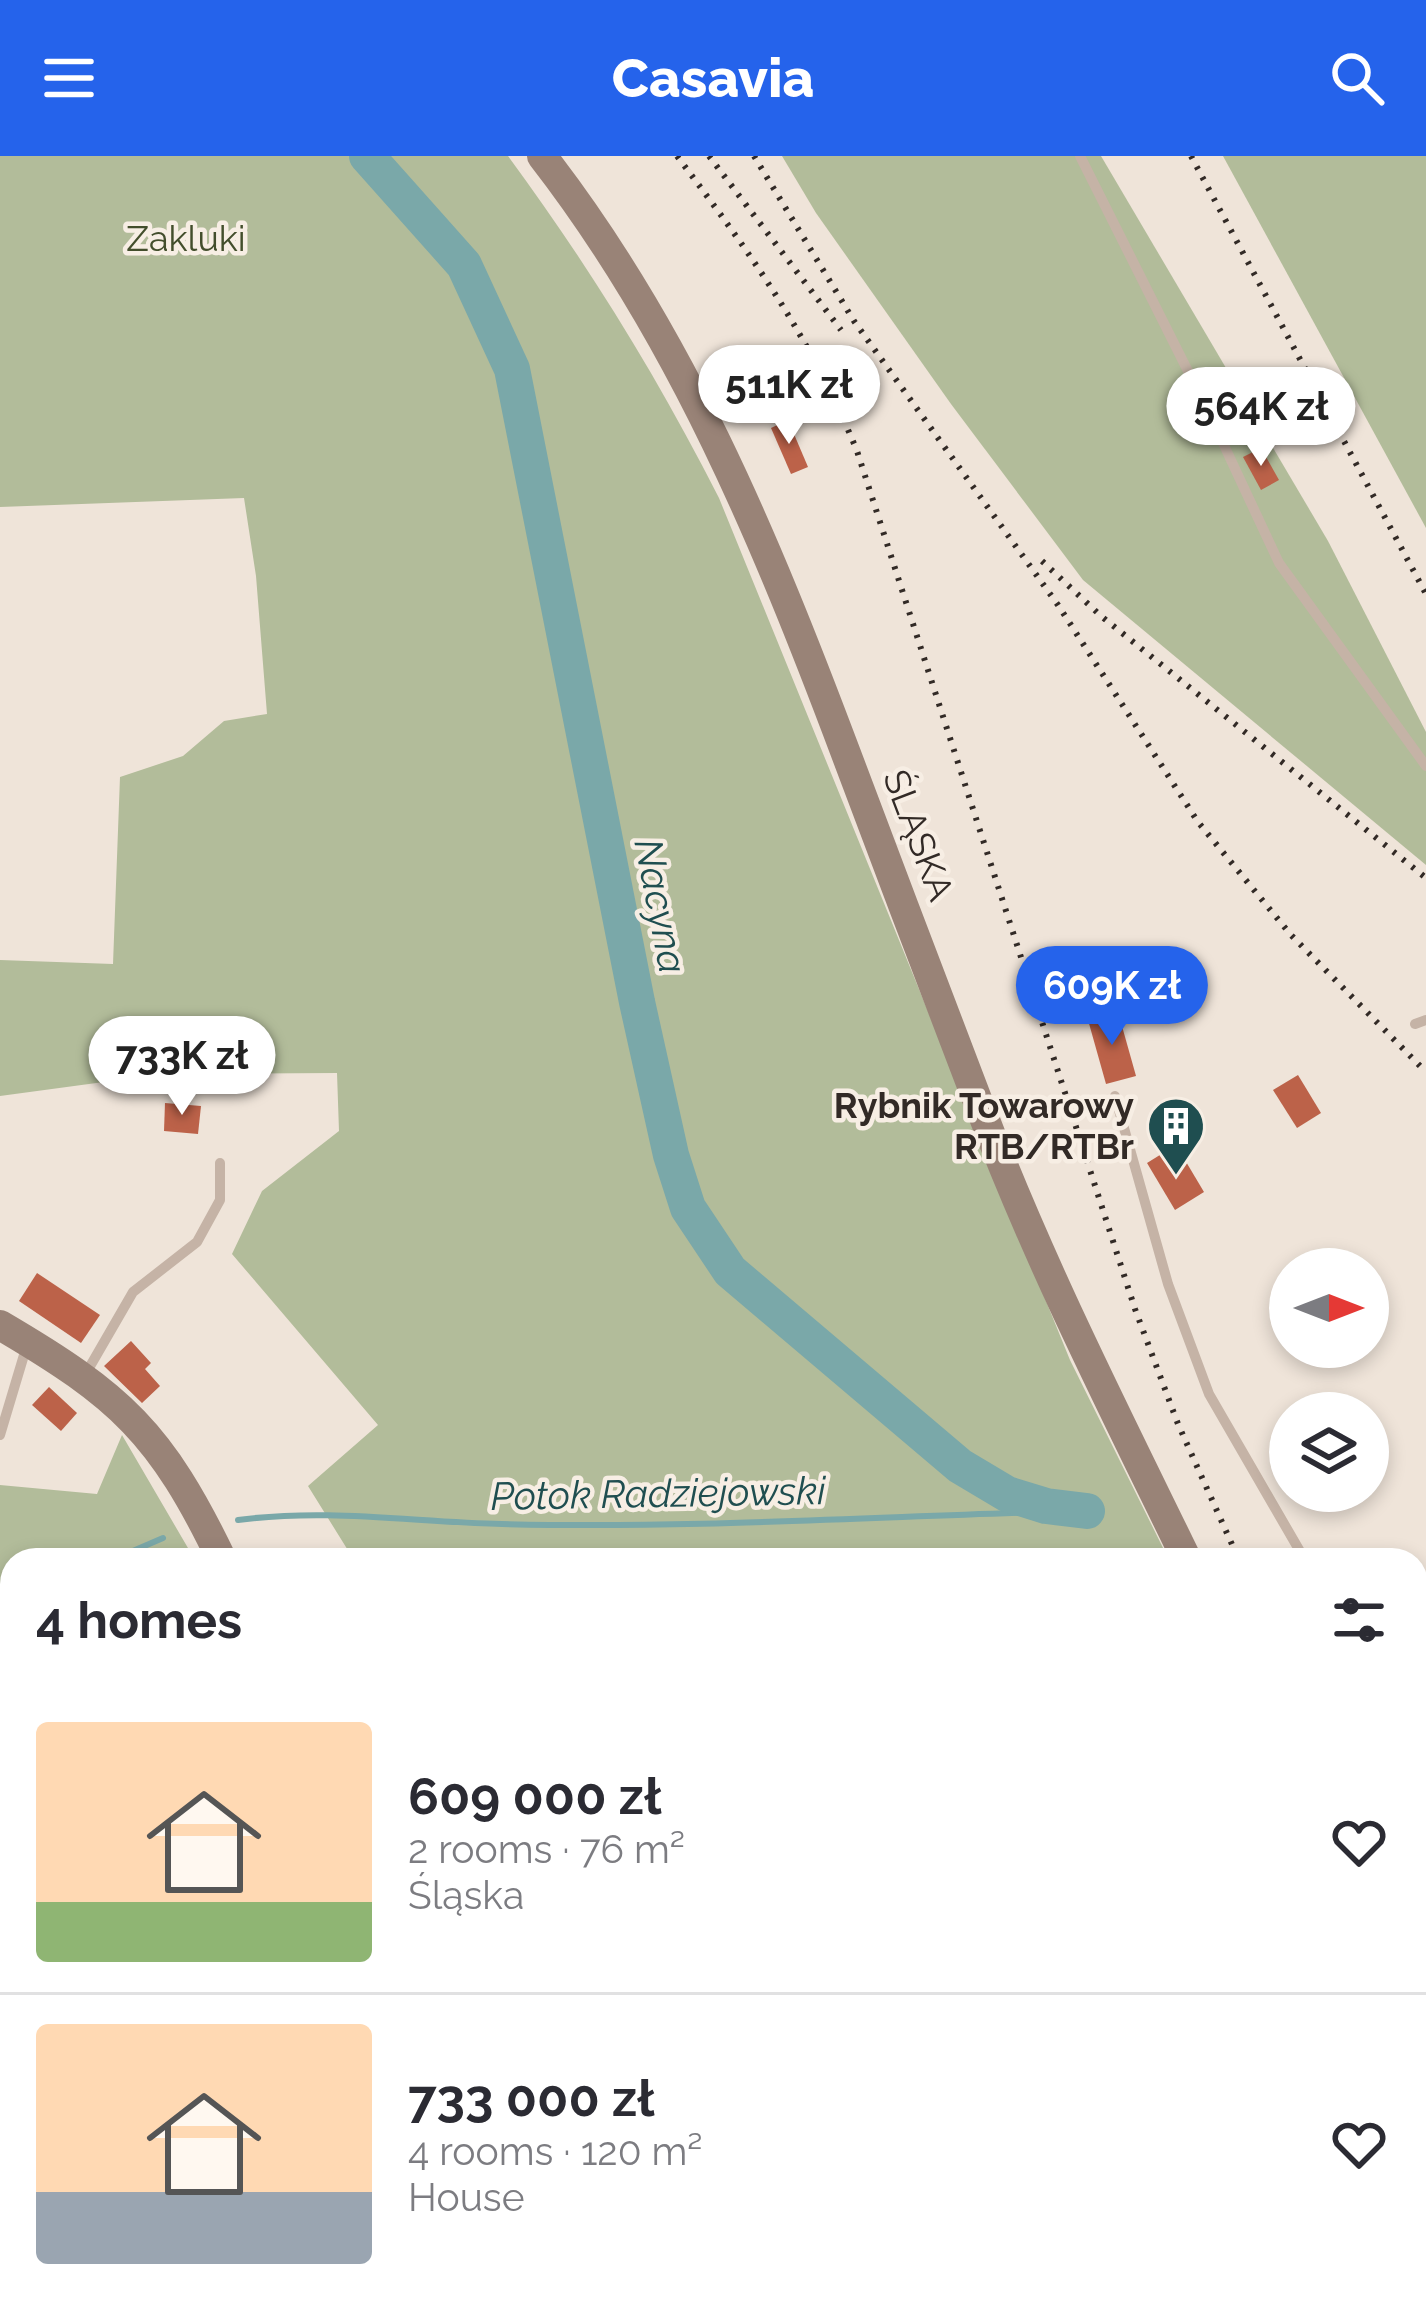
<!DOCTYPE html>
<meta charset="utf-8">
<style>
body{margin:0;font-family:Raleway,sans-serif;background:#f7f7f7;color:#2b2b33;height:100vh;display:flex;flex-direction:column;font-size:45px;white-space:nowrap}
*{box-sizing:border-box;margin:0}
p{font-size:39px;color:#7c7c81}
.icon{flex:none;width:66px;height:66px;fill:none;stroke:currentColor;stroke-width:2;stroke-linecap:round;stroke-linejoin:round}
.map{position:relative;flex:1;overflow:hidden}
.side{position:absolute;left:0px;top:1392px;width:1428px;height:768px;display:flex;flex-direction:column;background:#fff;border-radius:36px 36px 0 0;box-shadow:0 6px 18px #0003}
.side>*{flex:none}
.needle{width:78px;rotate:90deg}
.tools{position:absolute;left:1269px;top:1092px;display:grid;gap:24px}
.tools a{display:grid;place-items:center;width:120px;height:120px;border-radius:50%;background:#fff;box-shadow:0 6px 18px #0003;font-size:60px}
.price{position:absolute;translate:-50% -102px;padding:0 27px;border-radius:42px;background:#fff;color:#222;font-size:39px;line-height:78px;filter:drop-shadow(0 3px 6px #0008)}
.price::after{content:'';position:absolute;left:50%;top:72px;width:36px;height:27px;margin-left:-18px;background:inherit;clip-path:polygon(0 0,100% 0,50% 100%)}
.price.current{background:#2563eb;color:#fff}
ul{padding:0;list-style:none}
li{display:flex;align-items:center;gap:36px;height:300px;padding:0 36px}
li+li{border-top:3px solid #e1e1e2}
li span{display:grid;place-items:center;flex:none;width:336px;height:240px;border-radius:12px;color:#555}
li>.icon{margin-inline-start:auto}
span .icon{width:144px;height:144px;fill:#fffc;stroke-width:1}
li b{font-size:51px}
h2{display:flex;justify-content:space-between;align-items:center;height:144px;padding:0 36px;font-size:51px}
header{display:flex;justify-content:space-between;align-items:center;height:156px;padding:0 36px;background:#2563eb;color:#fff;font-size:54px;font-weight:800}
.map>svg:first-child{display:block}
.green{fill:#b2bc9a}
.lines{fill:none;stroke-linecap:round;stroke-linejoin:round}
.stream{stroke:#7aa8a9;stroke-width:6}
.river{stroke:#7aa8a9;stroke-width:36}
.building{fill:#bc6249}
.lane{stroke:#c5b3a6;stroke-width:10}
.secondary{stroke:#998377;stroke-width:30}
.rail{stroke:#322a26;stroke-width:6;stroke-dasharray:3 9;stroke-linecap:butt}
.labels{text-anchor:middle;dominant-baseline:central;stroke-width:9;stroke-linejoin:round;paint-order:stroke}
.park-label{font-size:36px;fill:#434e2c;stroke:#f7eee4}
.street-label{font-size:36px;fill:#322a26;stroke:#f7eee4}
.poi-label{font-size:36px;font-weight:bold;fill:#322a26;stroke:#f7eee4;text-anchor:end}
.water-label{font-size:39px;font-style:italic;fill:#1f4e50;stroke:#f7eee4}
</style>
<header><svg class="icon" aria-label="menu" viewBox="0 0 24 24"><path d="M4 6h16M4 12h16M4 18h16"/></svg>Casavia<svg class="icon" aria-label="search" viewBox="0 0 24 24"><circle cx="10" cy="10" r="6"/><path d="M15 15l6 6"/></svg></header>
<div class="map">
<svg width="1426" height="2160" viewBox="0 0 1426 2160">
<rect width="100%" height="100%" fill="#efe4d9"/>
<g class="green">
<path d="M0,0H508C589,110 657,220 719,342L1070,1204L1169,1404H354L308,1330L378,1269L232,1098L262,1035L339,975L337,917L163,918L0,940V804L113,808L120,621L183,600L224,565L267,558L256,420L244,342L0,351Z"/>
<path d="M782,0H1101L1328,385L1426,576V709L1083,424L951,248L816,57Z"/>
<path d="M1223,0H1426V372Z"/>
<path d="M122,1279L195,1404H12V2148H405L427,2160H0V1329L97,1338Z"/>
<path d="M1416,1870L1426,1888V2160H944L954,2148H1416Z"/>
<path d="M502,2148H589L613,2154L619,2148H702L694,2160H483Z"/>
</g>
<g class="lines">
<g class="stream">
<path d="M238,1364C327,1352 413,1366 502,1368C694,1373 887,1360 1078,1355"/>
<path d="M112,1404L163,1382"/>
<path d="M0,1468L12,1462"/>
<path d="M0,1859L12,1819"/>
</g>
<path class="river" d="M367,0L464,109L512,213L637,846L671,999L688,1052L730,1115L960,1310L1007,1338L1046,1350L1087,1355"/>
</g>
<g class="building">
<path d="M788,264L808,311L791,318L771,272Z"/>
<path d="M1261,292L1279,324L1261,334L1243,301Z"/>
<path d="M1118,856L1136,920L1106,928L1088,864Z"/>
<path d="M1298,919L1321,957L1297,972L1273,934Z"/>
<path d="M165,947L201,950L198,978L164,975Z"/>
<path d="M1176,989L1204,1036L1175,1054L1147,1007Z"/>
<path d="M37,1117L100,1159L81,1187L19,1145Z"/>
<path d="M131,1185L151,1207L145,1213L160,1230L142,1247L104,1210Z"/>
<path d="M49,1231L77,1257L61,1275L32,1249Z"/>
</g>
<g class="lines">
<g class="lane">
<path d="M1080,0L1209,257L1279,407L1426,610"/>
<path d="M1415,868L1426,864"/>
<path d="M1115,940L1168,1128L1209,1238L1305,1404"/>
<path d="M85,1219L133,1136L197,1086L220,1044V1007"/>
<path d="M0,1279L27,1189"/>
<path d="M1416,1590L1426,1607"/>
</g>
<g class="secondary">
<path d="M542,0C681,179 766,385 845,595C890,714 934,832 980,951C1039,1107 1114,1254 1187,1404"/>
<path d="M0,1169C121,1240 161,1277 222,1404"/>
<path d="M1416,1843L1426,1861"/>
<path d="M761,2148L773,2160"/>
</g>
<g class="rail">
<path d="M677,0C751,98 810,180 857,295L1135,1153L1178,1268L1239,1404"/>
<path d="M709,0L841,174"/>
<path d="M754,0L854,165L1058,449L1198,666L1291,779L1426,916"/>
<path d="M1191,0L1426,438"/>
<path d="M1042,405L1101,460L1426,722"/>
<path d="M1416,1716L1426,1733"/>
<path d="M1416,1748L1426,1765"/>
</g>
</g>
<defs>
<g id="building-pin" transform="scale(3)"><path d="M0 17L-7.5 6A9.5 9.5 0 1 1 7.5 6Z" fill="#1f4e50" stroke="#f7eee4"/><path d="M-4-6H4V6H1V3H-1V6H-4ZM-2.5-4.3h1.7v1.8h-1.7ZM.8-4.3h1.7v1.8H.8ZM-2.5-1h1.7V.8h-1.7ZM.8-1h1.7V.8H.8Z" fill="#fff"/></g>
</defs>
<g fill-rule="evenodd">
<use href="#building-pin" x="1176" y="970"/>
</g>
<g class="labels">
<g class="park-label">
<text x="186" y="82">Zakluki</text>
</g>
<g class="street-label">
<text transform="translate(919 679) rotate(69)">ŚLĄSKA</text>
</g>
<g class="poi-label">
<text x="1134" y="949">Rybnik Towarowy<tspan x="1134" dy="41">RTB/RTBr</tspan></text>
</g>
<g class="water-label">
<text transform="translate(661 750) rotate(79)">Nacyna</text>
<text transform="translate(658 1337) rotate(-1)">Potok Radziejowski</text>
</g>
</g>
</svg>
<div class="tools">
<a><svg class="needle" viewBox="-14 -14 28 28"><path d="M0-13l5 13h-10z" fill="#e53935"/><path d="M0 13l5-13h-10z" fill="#7c7c81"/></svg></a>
<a><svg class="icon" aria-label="layers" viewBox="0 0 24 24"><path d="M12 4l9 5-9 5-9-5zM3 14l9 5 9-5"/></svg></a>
</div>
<b class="price" style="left:789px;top:291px">511K zł</b>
<b class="price" style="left:1261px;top:313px">564K zł</b>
<b class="price current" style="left:1112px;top:892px">609K zł</b>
<b class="price" style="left:182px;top:962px">733K zł</b>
<section class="side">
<h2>4 homes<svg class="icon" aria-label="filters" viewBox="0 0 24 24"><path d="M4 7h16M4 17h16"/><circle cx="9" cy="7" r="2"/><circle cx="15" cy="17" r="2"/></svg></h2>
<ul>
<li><span style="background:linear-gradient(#ffd9b3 75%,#8fb573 0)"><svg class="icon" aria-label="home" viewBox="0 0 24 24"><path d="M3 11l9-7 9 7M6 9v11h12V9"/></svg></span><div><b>609 000 zł</b><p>2 rooms · 76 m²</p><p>Śląska</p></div><svg class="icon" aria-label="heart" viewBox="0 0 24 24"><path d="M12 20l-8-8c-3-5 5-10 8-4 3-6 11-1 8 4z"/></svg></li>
<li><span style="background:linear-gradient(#ffd9b3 70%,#9aa5b1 0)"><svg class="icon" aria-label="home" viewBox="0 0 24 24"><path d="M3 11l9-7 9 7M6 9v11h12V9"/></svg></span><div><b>733 000 zł</b><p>4 rooms · 120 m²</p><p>House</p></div><svg class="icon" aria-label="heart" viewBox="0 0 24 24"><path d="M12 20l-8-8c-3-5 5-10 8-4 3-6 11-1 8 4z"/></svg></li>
</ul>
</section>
</div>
